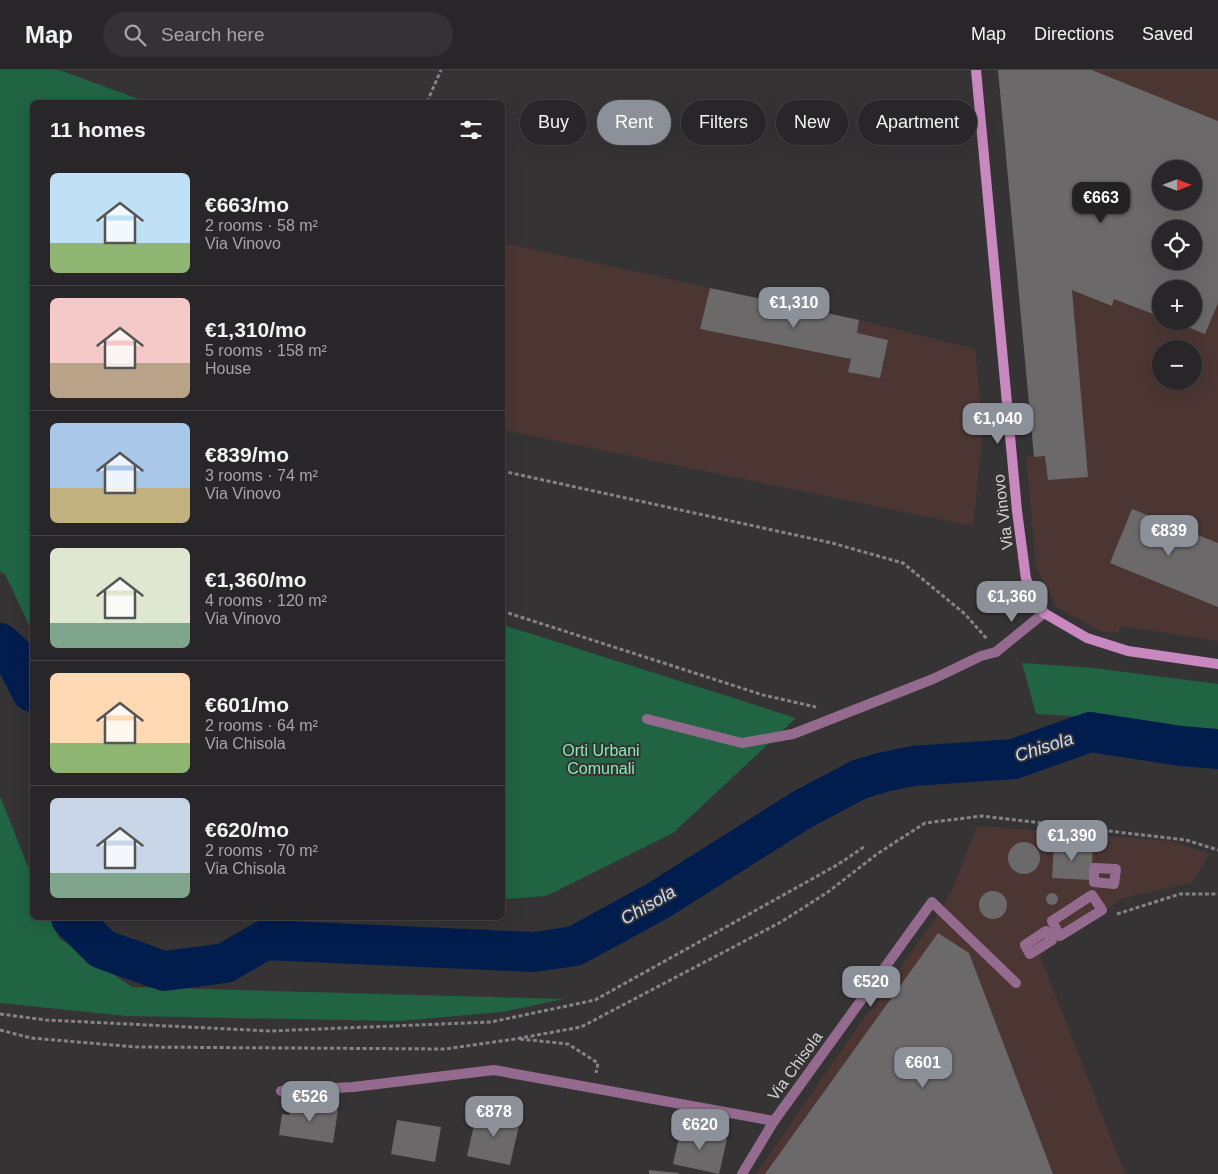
<!DOCTYPE html>
<meta charset="utf-8">
<style>
body{margin:0;font-family:Helvetica,sans-serif;background:#343234;color:#f1f3f6;height:100vh;display:flex;flex-direction:column;font-size:19px;white-space:nowrap}
*{box-sizing:border-box;margin:0}
p{font-size:16px;color:#a5a5a8}
.icon{flex:none;width:28px;height:28px;fill:none;stroke:currentColor;stroke-width:2;stroke-linecap:round;stroke-linejoin:round}
.map{position:relative;flex:1;overflow:hidden}
.panel{position:absolute;left:30px;top:30px;width:475px;height:820px;display:flex;flex-direction:column;background:#282628;border-radius:8px;box-shadow:0 5px 20px #0002,0 0 0 1px #444345}
.panel>*{flex:none}
.hud{position:absolute;left:520px;top:30px;width:475px;height:45px;display:flex;gap:10px}
.needle{width:32px;rotate:90deg}
.tools{position:absolute;left:1152px;top:90px;display:grid;gap:10px}
.tools a{display:grid;place-items:center;width:50px;height:50px;border-radius:50%;background:#282628;box-shadow:0 5px 20px #0002,0 0 0 1px #444345;font-size:25px}
.price{position:absolute;translate:-50% -42px;padding:0 11px;border-radius:10px;background:#8c9099;color:#fff;font-size:16px;line-height:32px;filter:drop-shadow(0 1px 2px #0008)}
.price::after{content:'';position:absolute;left:50%;top:30px;width:15px;height:11px;margin-left:-8px;background:inherit;clip-path:polygon(0 0,100% 0,50% 100%)}
.price.selected{background:#222;color:#fff}
ul{padding:0;list-style:none}
li{display:flex;align-items:center;gap:15px;height:125px;padding:0 20px}
li+li{border-top:1px solid #444345}
li span{display:grid;place-items:center;flex:none;width:140px;height:100px;border-radius:8px;color:#555}
li>.icon{margin-inline-start:auto}
span .icon{width:60px;height:60px;fill:#fffc;stroke-width:1}
li b{font-size:21px}
h2{display:flex;justify-content:space-between;align-items:center;height:60px;padding:0 20px;font-size:21px}
.tag{padding:0 18px;border-radius:22px;background:#282628;box-shadow:0 5px 20px #0002,0 0 0 1px #444345;font-size:18px;line-height:45px}
.tag.selected{background:#8c9099;color:#fff}
header{display:flex;align-items:center;gap:30px;box-sizing:border-box;height:70px;padding:0 25px;background:#282628;border-bottom:1px solid #444345}
header strong{font-size:24px}
nav{display:flex;gap:28px;margin-inline-start:auto;font-size:18px}
.search{width:350px;height:45px;background:#343234;display:flex;align-items:center;gap:12px;box-sizing:border-box;padding:0 18px;border-radius:28px;color:#a5a5a8;font-size:19px}
.map>svg:first-child{display:block}
.industrial{fill:#4b3633;fill-rule:evenodd}
.green{fill:#206443}
.lines{fill:none;stroke-linecap:round;stroke-linejoin:round}
.river{stroke:#001d4e;stroke-width:40}
.building{fill:#6c696a;fill-rule:evenodd}
.path{stroke:#858385;stroke-width:3;stroke-dasharray:4 2.5;stroke-linecap:butt}
.lane{stroke:#946b8e;stroke-width:10}
.street{stroke:#946b8e;stroke-width:10}
.secondary{stroke:#c988c0;stroke-width:10}
.labels{text-anchor:middle;dominant-baseline:central;stroke-width:4;stroke-linejoin:round;paint-order:stroke}
.street-label{font-size:16px;fill:#d3d2d3;stroke:#363335}
.park-label{font-size:16px;fill:#82ecb2;stroke:#363335}
.water-label{font-size:18px;font-style:italic;fill:#c7deff;stroke:#363335}
</style>
<header>
<strong>Map</strong>
<div class="search"><svg class="icon" aria-label="search" viewBox="0 0 24 24"><circle cx="10" cy="10" r="6"/><path d="M15 15l6 6"/></svg>Search here</div>
<nav><a>Map</a><a>Directions</a><a>Saved</a></nav>
</header>
<div class="map">
<svg width="1218" height="1104" viewBox="0 0 1218 1104">
<rect width="100%" height="100%" fill="#363335"/>
<g class="industrial">
<path d="M998,0H1218V571L1121,556L1118,563L1101,561L1056,537L1036,496L1026,387L1034,386ZM1161,99H1194V131H1161ZM1161,159H1194V191H1161ZM1161,219H1194V251H1161ZM1161,279H1194V311H1161Z"/>
<path d="M503,173L859,250L975,279L983,359L973,456L503,360Z"/>
<path d="M977,756L1171,771L1209,784L1192,813L1123,828L1040,885L1125,1104H756L833,992L932,853L951,823Z"/>
</g>
<g class="green">
<path d="M0,0H59L147,32H32V561L5,504L0,502Z"/>
<path d="M503,555L796,648L673,763L546,826L503,829Z"/>
<path d="M1022,593L1093,598L1218,614V663L1126,649L1036,644Z"/>
<path d="M0,726L32,807V848H50L59,868L132,917L564,929L502,942L399,951L126,946L0,933Z"/>
</g>
<g class="lines">
<g class="river">
<path d="M0,573L13,585L32,622"/>
<path d="M71,848L102,879L164,901L225,893L265,870L534,882L575,876L659,830L803,739L860,709L884,702L913,696L1014,689L1090,662L1181,676L1218,679"/>
</g>
</g>
<g class="building">
<path d="M998,0H1092L1218,51V233L1205,264L1172,251H1194V219H1161V247L1114,229L1112,236L1072,220L1088,407L1048,410L1045,386L1034,387ZM1161,99H1194V131H1161ZM1161,159H1194V191H1161Z"/>
<path d="M710,218L859,250L857,263L888,270L880,308L848,302L851,289L700,259Z"/>
<path d="M1132,439L1218,473V537L1110,493Z"/>
<circle cx="1024" cy="788" r="16"/>
<path d="M1054,774L1093,777L1091,810L1052,808Z"/>
<circle cx="993" cy="835" r="14"/>
<circle cx="1052" cy="829" r="6"/>
<path d="M938,863L969,883L1053,1104H765Z"/>
<path d="M292,1033L338,1040L333,1073L279,1065L282,1044L289,1045Z"/>
<path d="M477,1042L520,1051L510,1095L467,1086Z"/>
<path d="M397,1050L441,1057L435,1092L391,1084Z"/>
<path d="M681,1058L727,1069L719,1104L673,1094Z"/>
<path d="M649,1100L679,1103V1104H649Z"/>
</g>
<g class="lines">
<g class="path">
<path d="M427,32L441,0"/>
<path d="M502,401L832,473L903,493L965,544L987,569"/>
<path d="M502,541L763,625L816,637"/>
<path d="M1117,844L1180,824H1218"/>
<path d="M0,944L46,950L270,961L491,952L595,930L837,795L864,777"/>
<path d="M0,960L31,968L136,977L445,979L515,969L581,957L781,852L828,822L877,784L925,753L982,746L1186,770L1218,780"/>
<path d="M520,969L568,974L598,993L596,1003"/>
</g>
<g class="lane">
<path d="M647,649L742,673L793,664L933,609L981,586L996,582"/>
<path d="M1094,798L1116,799L1114,814L1094,812Z"/>
<path d="M1092,825L1102,840L1060,866L1052,851Z"/>
<path d="M1046,861L1052,870L1030,884L1025,875Z"/>
</g>
<g class="street">
<path d="M996,582L1044,543"/>
<path d="M281,1021L353,1017L494,1000L774,1051"/>
<path d="M742,1104L774,1051L932,832L1016,913"/>
</g>
<path class="secondary" d="M976,0L1017,441L1026,509L1044,543L1087,568L1128,581L1218,594"/>
</g>
<g class="labels">
<g class="street-label">
<text transform="translate(1003 442) rotate(-97)">Via Vinovo</text>
<text transform="translate(795 996) rotate(-54)">Via Chisola</text>
</g>
<g class="park-label">
<text x="601" y="680">Orti Urbani<tspan x="601" dy="18">Comunali</tspan></text>
</g>
<g class="water-label">
<text transform="translate(1044 677) rotate(-18)">Chisola</text>
<text transform="translate(648 835) rotate(-30)">Chisola</text>
</g>
</g>
</svg>
<div class="tools">
<a><svg class="needle" viewBox="-14 -14 28 28"><path d="M0-13l5 13h-10z" fill="#e53935"/><path d="M0 13l5-13h-10z" fill="#a5a5a8"/></svg></a>
<a><svg class="icon" aria-label="locate" viewBox="0 0 24 24"><circle cx="12" cy="12" r="6"/><path d="M12 2v4M12 18v4M2 12h4M18 12h4"/></svg></a>
<a>+</a>
<a>−</a>
</div>
<b class="price selected" style="left:1101px;top:154px">€663</b>
<b class="price" style="left:794px;top:259px">€1,310</b>
<b class="price" style="left:998px;top:375px">€1,040</b>
<b class="price" style="left:1169px;top:487px">€839</b>
<b class="price" style="left:1012px;top:553px">€1,360</b>
<b class="price" style="left:1072px;top:792px">€1,390</b>
<b class="price" style="left:871px;top:938px">€520</b>
<b class="price" style="left:923px;top:1019px">€601</b>
<b class="price" style="left:310px;top:1053px">€526</b>
<b class="price" style="left:494px;top:1068px">€878</b>
<b class="price" style="left:700px;top:1081px">€620</b>
<div class="hud">
<a class="tag">Buy</a>
<a class="tag selected">Rent</a>
<a class="tag">Filters</a>
<a class="tag">New</a>
<a class="tag">Apartment</a>
</div>
<section class="panel">
<h2>11 homes<svg class="icon" aria-label="filters" viewBox="0 0 24 24"><path d="M4 7h16M4 17h16"/><circle cx="9" cy="7" r="2"/><circle cx="15" cy="17" r="2"/></svg></h2>
<ul>
<li><span style="background:linear-gradient(#bfe0f5 70%,#8fb573 0)"><svg class="icon" aria-label="home" viewBox="0 0 24 24"><path d="M3 11l9-7 9 7M6 9v11h12V9"/></svg></span><div><b>€663/mo</b><p>2 rooms · 58 m²</p><p>Via Vinovo</p></div></li>
<li><span style="background:linear-gradient(#f6c9c9 65%,#b9a48a 0)"><svg class="icon" aria-label="home" viewBox="0 0 24 24"><path d="M3 11l9-7 9 7M6 9v11h12V9"/></svg></span><div><b>€1,310/mo</b><p>5 rooms · 158 m²</p><p>House</p></div></li>
<li><span style="background:linear-gradient(#a9c7e8 65%,#c2b280 0)"><svg class="icon" aria-label="home" viewBox="0 0 24 24"><path d="M3 11l9-7 9 7M6 9v11h12V9"/></svg></span><div><b>€839/mo</b><p>3 rooms · 74 m²</p><p>Via Vinovo</p></div></li>
<li><span style="background:linear-gradient(#dfe7d0 75%,#7fa58c 0)"><svg class="icon" aria-label="home" viewBox="0 0 24 24"><path d="M3 11l9-7 9 7M6 9v11h12V9"/></svg></span><div><b>€1,360/mo</b><p>4 rooms · 120 m²</p><p>Via Vinovo</p></div></li>
<li><span style="background:linear-gradient(#ffd9b3 70%,#8fb573 0)"><svg class="icon" aria-label="home" viewBox="0 0 24 24"><path d="M3 11l9-7 9 7M6 9v11h12V9"/></svg></span><div><b>€601/mo</b><p>2 rooms · 64 m²</p><p>Via Chisola</p></div></li>
<li><span style="background:linear-gradient(#c9d6e8 75%,#7fa58c 0)"><svg class="icon" aria-label="home" viewBox="0 0 24 24"><path d="M3 11l9-7 9 7M6 9v11h12V9"/></svg></span><div><b>€620/mo</b><p>2 rooms · 70 m²</p><p>Via Chisola</p></div></li>
</ul>
</section>
</div>
